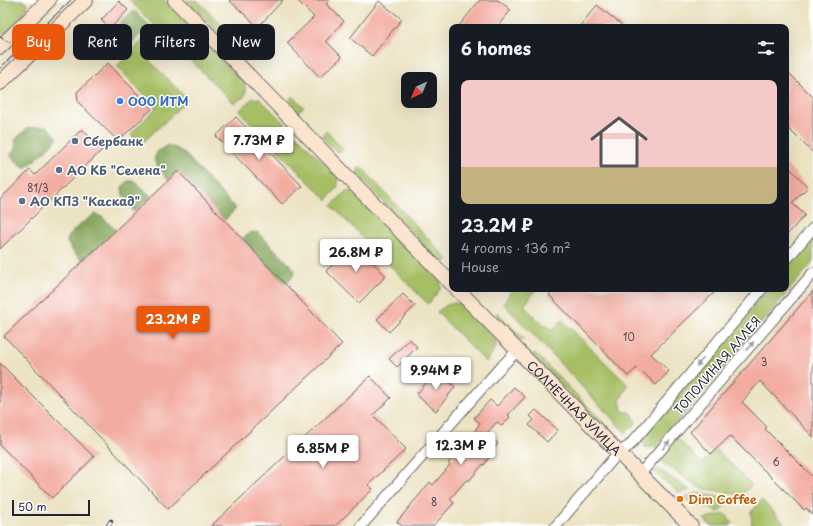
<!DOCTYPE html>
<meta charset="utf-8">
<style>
body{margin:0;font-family:"Playpen Sans",sans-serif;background:#20242c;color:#f1f3f6;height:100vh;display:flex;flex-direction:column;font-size:15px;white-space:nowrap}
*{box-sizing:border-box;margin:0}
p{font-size:13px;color:#9ea1a6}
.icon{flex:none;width:22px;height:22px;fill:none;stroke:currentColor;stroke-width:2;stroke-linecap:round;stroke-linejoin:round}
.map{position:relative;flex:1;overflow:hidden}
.drawer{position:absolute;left:449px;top:24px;width:340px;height:268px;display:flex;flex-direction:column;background:#171b24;border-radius:8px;box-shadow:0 4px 16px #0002}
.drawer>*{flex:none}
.guide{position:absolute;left:12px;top:24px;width:377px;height:36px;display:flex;gap:8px}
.needle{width:26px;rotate:224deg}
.controls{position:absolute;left:401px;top:72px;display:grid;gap:8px}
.controls a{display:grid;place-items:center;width:36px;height:36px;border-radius:8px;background:#171b24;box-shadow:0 4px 16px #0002;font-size:20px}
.scale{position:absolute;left:12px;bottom:10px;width:78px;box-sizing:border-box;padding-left:4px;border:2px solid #22223b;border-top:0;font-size:11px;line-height:14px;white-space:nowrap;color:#22223b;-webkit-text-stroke:3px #fff;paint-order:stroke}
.price{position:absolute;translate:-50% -34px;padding:0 9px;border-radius:4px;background:#fff;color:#222;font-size:13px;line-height:26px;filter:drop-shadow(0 1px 2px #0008)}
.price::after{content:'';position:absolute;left:50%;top:24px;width:12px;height:9px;margin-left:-6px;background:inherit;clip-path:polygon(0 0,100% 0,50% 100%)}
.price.active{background:#ea580c;color:#fff}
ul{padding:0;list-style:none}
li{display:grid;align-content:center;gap:8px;height:212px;padding:0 12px}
li span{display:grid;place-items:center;height:124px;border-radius:8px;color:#555}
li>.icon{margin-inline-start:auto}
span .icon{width:72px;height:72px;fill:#fffc;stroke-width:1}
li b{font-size:17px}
h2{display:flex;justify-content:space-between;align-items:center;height:48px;padding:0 12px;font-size:17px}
.tag{padding:0 14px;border-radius:8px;background:#171b24;box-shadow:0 4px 16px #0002;font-size:14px;line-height:36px}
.tag.active{background:#ea580c;color:#fff}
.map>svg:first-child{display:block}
.green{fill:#a6bf65;stroke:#647050}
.forest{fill:#84a65a;stroke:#53644a}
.building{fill:#f3aca0}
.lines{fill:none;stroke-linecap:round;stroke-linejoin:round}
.street-casing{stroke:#69666b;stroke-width:12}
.secondary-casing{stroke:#69666b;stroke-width:16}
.street{stroke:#fff;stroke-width:10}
.secondary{stroke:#fce5cf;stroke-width:14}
.tram{stroke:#22223b;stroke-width:1}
.rail-casing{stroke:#22223b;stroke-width:4.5}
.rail{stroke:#fff;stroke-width:3;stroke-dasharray:9;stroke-linecap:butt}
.oneway{fill:#9c9ca7}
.shop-dot{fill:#3f7fe0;stroke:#fff;stroke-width:1.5}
.service-dot{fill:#5c6f8a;stroke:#fff;stroke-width:1.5}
.food-dot{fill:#e8710a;stroke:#fff;stroke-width:1.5}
.labels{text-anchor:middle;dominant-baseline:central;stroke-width:3;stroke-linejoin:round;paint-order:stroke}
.number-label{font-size:10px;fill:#564454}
.shop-label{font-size:12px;font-weight:bold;fill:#366cbe;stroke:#fff;text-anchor:start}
.service-label{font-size:12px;font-weight:bold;fill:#4e5e75;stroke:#fff;text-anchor:start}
.street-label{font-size:12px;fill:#22223b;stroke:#fff}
.food-label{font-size:12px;font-weight:bold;fill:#c56008;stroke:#fff;text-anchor:start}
</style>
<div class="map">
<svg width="813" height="526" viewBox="0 0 813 526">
<rect width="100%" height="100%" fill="#fff"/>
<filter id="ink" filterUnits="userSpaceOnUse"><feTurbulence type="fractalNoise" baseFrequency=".025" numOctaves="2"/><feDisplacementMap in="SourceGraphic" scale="8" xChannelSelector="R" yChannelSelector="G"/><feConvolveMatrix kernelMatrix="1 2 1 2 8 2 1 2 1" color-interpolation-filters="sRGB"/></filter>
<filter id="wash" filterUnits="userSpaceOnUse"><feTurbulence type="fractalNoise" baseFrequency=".012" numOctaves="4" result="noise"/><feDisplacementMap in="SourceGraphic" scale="16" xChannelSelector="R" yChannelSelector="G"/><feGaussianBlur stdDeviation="0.9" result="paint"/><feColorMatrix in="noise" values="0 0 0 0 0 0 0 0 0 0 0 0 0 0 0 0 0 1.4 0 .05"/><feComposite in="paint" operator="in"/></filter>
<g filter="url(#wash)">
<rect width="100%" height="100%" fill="#ece3c3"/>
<g class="green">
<path d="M0,0H23L28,5L16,25L4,34L0,32Z"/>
<path d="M129,0H165L244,83L246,91L244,97L234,103Z"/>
<path d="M186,0H197L254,57L249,61H246Z"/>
<path d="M148,35L158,45L147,58L187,99L171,116L140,145L131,134L156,108L117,66Z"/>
<path d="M291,97H293L304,107L297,112L291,106Z"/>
<path d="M253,98L260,99L339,178L337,188L327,200L239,111Z"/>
<path d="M326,131L343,149L340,152C332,151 325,141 322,135Z"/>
<path d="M360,166L448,260L445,262H440L358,175V170Z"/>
<path d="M346,191H353L440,281L441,288L434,297L428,304L332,206Z"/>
<path d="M813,234V262L656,447H645L644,436L767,289H786V267Z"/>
<path d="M513,289H536L524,306L538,320L552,330L562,320L628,385L620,400L622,411L632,413L636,423L626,433L504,304L510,292Z"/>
<path d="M455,303L461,304L496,340V347L486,362L437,312L447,305Z"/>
<path d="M497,312L524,339L520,341H515L496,319Z"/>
<path d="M531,354H536L614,433L612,437Z"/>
<path d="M678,439L702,463L716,449L752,485L741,495L700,488L659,460L660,455Z"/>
<path d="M653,466L690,490L679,493L654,472Z"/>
<path d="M697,493L732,499L719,512L682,498Z"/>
<path d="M762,500L784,523L781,526H752L751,512Z"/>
<path d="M725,514L733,523L730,526H711L704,519Z"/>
</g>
<g class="forest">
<path d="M135,11L150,26L125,49L109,34L129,14Z"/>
<path d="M47,126L58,138L29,166L28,165L25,169L10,155L16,148L15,140L27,128Z"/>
<path d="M167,145L178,149L185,154L236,209L225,220L178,171L168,180L157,165L154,160L157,152Z"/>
<path d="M128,181H135L151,196L134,212L123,195L122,187Z"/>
<path d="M95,214L102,217L116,230L83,261L74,253L67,242L69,235L79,225Z"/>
<path d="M253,232L259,233L295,270L294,275L285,284L242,239L249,233Z"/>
</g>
<g id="blocks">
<g class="building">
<path d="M229,0H283L258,27Z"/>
<path d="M297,0H330L326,4L344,21L326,41L342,57L320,77L287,43L314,17Z"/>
<path d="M480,0H498L511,10L497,27H458Z"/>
<path d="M119,1L128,10L110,29L101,20Z"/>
<path d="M379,1L402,19L372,56L350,38Z"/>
<path d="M597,5L624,27H579Z"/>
<path d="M108,63L152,109L118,141L78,102L77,92Z"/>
<path d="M786,70L813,97V153L786,126Z"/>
<path d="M236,117L302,186L282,204L216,136Z"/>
<path d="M82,129L102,150L0,249V199L30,170L35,175Z"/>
<path d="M786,164L808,187L792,203L805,215L786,236Z"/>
<path d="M178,171L342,344L168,509L4,336Z"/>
<path d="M354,243L386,276L359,303L326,271Z"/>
<path d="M555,289H718L651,354L669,371L656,385L638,367L628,376L549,295Z"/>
<path d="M813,291V437L760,381L742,402L767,427L765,429L813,477V515L806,508L804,510L730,436L711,454L690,432Z"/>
<path d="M403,294L415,306L389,332L377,319Z"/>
<path d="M410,339L417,347L397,367L389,359Z"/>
<path d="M0,363L94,457L52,498L0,445Z"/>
<path d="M436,371L455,387L436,411L416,395Z"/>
<path d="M370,376L391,398L373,415L406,449L368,485L373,489L335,526H211Z"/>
<path d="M514,387L525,397L508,415L510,417L502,426L497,422L485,435L498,443L484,465L483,464L469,481L467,479L450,499L454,503L433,526H402L397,522L430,482L433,485L450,465L448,463L458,452L460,454L480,423L474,418L490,400L497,406Z"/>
<path d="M536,410L558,430L547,442L529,425L534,420L530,416Z"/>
</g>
</g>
</g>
<g filter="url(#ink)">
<use href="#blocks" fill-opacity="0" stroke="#69666b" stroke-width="1"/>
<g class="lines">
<g class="street-casing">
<g id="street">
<path d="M786,260L813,228"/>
<path d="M640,474L813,273"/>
<path d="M361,526L497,371L517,351"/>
<path d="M556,526L619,452L629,446L642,431L762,289"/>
</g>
</g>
<g class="secondary-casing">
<g id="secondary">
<path d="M175,0L452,284"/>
<path d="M0,47L49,0"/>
<path d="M0,83L86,0"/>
<path id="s1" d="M457,289L691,526"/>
</g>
</g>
<use href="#street" class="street"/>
<use href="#secondary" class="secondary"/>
<g class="tram">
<path d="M0,37C9,43 18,46 28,40"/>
<path d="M0,68L71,0"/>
</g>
<g class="rail-casing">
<path id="rail" d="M108,526L111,521"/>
</g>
<use href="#rail" class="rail"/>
</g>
<defs><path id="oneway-solid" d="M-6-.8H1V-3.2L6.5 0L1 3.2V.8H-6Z"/></defs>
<g class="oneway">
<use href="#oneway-solid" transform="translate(750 346) rotate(-49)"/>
<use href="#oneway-solid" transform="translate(700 362) rotate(130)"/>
<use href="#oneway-solid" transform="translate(666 445) rotate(-49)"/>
</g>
</g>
<circle class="shop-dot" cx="120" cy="101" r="4"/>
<g class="service-dot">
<circle cx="75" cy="141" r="4"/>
<circle cx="59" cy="170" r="4"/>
<circle cx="22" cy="201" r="4"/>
</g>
<circle class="food-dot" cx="680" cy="499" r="4"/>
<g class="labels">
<g class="number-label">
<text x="38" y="187">81/3</text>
<text x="629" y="336">10</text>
<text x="764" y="361">3</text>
<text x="776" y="461">6</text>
<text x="434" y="501">8</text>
</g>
<g class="shop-label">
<text x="128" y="101">ООО ИТМ</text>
</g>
<g class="service-label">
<text x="83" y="141">Сбербанк</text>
<text x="67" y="170">АО КБ "Селена"</text>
<text x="30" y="201">АО КПЗ "Каскад"</text>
</g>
<g class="street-label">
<text transform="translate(717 365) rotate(-49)">ТОПОЛИНАЯ АЛЛЕЯ</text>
<text stroke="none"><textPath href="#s1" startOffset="167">СОЛНЕЧНАЯ УЛИЦА</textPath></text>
</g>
<g class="food-label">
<text x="688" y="499">Dim Coffee</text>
</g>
</g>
</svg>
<div class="controls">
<a><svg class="needle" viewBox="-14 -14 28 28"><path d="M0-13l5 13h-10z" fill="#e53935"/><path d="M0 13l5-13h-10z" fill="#9ea1a6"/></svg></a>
</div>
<div class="scale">50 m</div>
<b class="price" style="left:259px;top:161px">7.73M ₽</b>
<b class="price" style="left:356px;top:273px">26.8M ₽</b>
<b class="price active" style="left:173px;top:340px">23.2M ₽</b>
<b class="price" style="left:436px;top:391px">9.94M ₽</b>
<b class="price" style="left:461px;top:466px">12.3M ₽</b>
<b class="price" style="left:323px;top:469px">6.85M ₽</b>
<div class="guide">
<a class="tag active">Buy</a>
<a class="tag">Rent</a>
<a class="tag">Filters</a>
<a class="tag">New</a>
</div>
<section class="drawer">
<h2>6 homes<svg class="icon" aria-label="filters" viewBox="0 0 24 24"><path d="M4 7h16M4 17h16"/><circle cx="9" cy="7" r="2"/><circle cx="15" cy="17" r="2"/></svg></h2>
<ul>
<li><span style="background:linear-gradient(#f6c9c9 70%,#c2b280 0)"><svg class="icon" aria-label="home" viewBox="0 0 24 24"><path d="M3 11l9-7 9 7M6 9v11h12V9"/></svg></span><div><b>23.2M ₽</b><p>4 rooms · 136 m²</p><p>House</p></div></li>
</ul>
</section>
</div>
